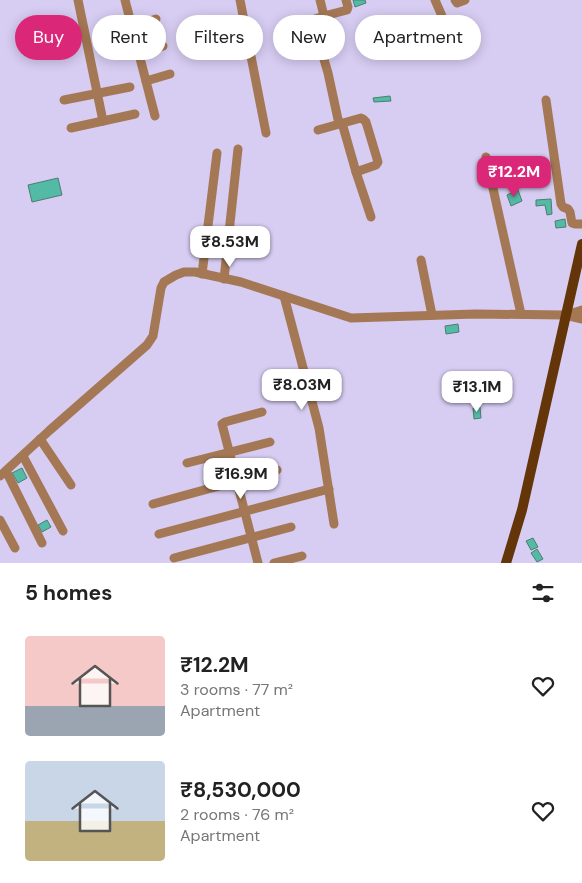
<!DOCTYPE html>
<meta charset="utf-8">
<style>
body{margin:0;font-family:"DM Sans",sans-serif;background:#f6f6f6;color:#222;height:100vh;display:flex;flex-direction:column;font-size:19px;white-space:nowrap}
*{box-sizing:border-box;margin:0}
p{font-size:16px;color:#767676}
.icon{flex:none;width:28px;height:28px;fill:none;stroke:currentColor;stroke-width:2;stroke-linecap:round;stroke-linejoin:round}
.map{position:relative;height:563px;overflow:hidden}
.panel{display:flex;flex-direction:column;background:#fff;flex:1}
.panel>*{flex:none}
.top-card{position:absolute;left:15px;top:15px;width:552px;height:45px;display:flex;gap:10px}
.price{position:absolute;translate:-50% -42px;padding:0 11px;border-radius:10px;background:#fff;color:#222;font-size:16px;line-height:32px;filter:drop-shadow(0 1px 2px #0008)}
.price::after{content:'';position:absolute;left:50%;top:30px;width:15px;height:11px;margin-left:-8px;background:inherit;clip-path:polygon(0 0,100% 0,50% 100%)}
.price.active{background:#db2777;color:#fff}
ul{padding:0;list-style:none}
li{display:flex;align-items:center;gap:15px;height:125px;padding:0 25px}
li span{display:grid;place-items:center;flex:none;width:140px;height:100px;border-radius:5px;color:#555}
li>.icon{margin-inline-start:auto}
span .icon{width:60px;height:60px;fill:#fffc;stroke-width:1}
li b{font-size:21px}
h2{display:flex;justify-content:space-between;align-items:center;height:60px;padding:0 25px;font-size:21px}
.tag{padding:0 18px;border-radius:22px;background:#fff;box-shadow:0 2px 12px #0003;font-size:18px;line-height:45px}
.tag.active{background:#db2777;color:#fff}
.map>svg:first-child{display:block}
.building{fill:#53baa5;stroke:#4f7c72}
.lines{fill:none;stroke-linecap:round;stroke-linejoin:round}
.minor{stroke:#a57855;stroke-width:9}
.major{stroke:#633508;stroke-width:10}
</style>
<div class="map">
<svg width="582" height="563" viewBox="0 0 582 563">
<rect width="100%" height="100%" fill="#d7ccf2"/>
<g class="building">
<path d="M353,0H365L366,3L355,7Z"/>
<path d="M390,96L391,101L374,102L373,98Z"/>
<path d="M58,178L62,195L32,202L28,185Z"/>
<path d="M518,190L522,201L511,206L507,195Z"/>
<path d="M551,199L552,214L547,215L545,205L536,206V200Z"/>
<path d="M565,219L566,227L556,228L555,221Z"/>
<path d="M458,324L459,332L446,334L445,326Z"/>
<path d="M480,407L481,418L474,419L473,408Z"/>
<path d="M22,468L27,478L18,483L12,473Z"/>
<path d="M47,520L51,527L42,532L38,525Z"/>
<path d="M533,538L538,547L531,550L526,541Z"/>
<path d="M537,549L543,559L537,562L531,553Z"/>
</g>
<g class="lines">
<g class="minor">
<path d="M78,0L103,121"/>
<path d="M125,0L155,116"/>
<path d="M240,0L266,133"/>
<path d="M320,0L324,16L347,10L348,7L346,0"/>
<path d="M435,0L442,16"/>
<path d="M455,0L457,3L465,0"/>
<path d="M324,16L315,19L313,22L328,73L339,124"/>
<path d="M133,27L156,19"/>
<path d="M140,54L163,46"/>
<path d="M146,81L170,74"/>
<path d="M64,100L130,87"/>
<path d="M546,100L561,204L563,207L568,209L570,212L572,223L575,224H582"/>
<path d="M342,123L356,172L371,217"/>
<path d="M71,128L135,114"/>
<path d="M318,130L361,118L363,119L366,122L378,162L376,165L356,172"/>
<path d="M486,157L521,314"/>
<path d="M421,260L432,315"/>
<path d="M202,274L217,153"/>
<path d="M224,279L238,149"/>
<path d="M284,296L319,428L334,524"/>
<path d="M566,315L582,310"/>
<path d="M40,439L71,485"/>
<path d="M23,456L63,531"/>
<path d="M187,463L270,442"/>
<path d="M6,471L42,543"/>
<path d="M0,476L50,430L147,345L153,336L161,288L164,282L176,275L184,272H195L241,282L351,318L476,314L565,315L582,319"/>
<path d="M153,504L277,470"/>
<path d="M0,520L15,548"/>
<path d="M159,534L329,489"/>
<path d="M174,558L291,527"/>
<path d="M258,563L222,424L225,422L262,412"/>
<path d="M274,563L302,556"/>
</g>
<path class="major" d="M506,563L522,510L582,244"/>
</g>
</svg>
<b class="price active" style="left:514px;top:198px">₹12.2M</b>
<b class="price" style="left:230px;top:268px">₹8.53M</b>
<b class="price" style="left:302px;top:411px">₹8.03M</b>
<b class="price" style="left:477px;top:413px">₹13.1M</b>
<b class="price" style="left:241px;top:500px">₹16.9M</b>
<div class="top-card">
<a class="tag active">Buy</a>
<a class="tag">Rent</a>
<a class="tag">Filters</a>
<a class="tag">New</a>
<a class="tag">Apartment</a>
</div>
</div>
<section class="panel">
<h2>5 homes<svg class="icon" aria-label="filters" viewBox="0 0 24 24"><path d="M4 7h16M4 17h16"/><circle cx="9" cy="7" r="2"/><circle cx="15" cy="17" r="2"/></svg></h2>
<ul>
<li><span style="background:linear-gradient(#f6c9c9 70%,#9aa5b1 0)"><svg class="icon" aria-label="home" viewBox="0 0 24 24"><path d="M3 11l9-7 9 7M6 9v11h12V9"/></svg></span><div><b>₹12.2M</b><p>3 rooms · 77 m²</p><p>Apartment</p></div><svg class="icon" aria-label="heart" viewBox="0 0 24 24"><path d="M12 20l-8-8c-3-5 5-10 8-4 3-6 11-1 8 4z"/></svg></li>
<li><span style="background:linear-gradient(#c9d6e8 60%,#c2b280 0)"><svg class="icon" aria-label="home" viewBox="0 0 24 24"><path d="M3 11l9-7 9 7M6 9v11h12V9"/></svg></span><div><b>₹8,530,000</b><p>2 rooms · 76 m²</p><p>Apartment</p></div><svg class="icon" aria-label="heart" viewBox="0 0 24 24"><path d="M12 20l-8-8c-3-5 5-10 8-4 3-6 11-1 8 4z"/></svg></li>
</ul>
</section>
